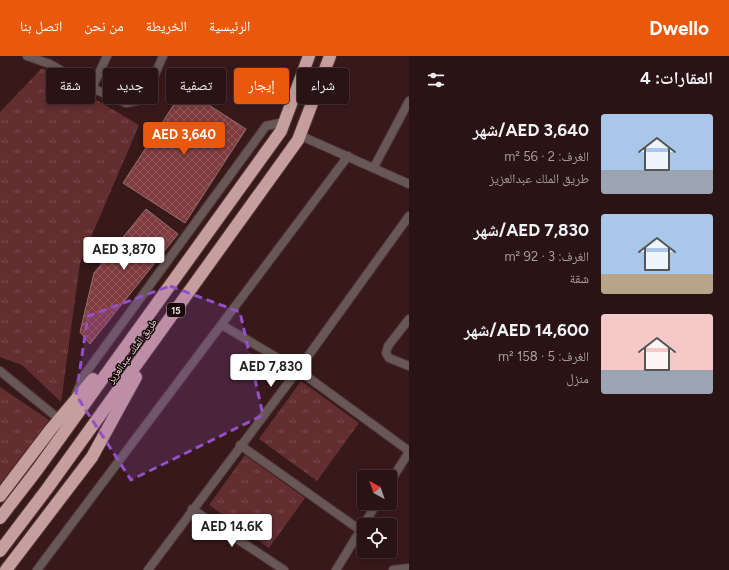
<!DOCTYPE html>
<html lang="ar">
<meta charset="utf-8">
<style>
body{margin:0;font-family:Figtree,"Noto Naskh Arabic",sans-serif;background:#321c1d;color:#f1f3f6;direction:rtl;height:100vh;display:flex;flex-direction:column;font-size:15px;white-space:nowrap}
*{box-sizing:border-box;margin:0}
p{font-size:13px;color:#a59ea0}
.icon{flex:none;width:22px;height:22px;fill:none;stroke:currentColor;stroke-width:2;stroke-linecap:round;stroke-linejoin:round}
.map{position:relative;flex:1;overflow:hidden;direction:ltr}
.sheet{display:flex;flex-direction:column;background:#2a1314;width:320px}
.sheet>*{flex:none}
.top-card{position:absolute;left:12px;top:12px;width:337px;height:36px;direction:rtl;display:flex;gap:8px}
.needle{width:26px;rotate:320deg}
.fabs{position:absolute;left:357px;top:414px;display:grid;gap:8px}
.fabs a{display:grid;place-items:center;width:40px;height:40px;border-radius:4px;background:#2a1314;box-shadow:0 2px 6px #0003,0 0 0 1px #463234;font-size:20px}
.price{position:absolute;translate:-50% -34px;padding:0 9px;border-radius:4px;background:#fff;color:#222;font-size:13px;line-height:26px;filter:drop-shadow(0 1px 2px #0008)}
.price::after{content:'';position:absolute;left:50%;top:24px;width:12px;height:9px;margin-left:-6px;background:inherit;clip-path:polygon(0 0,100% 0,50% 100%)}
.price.selected{background:#ea580c;color:#fff}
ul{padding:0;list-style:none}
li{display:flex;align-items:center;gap:12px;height:100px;padding:0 16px}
li span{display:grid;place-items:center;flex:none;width:112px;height:80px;border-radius:4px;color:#555}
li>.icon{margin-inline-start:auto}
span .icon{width:48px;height:48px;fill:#fffc;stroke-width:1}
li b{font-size:17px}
h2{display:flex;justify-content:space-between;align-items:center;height:48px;padding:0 16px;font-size:17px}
.tag{padding:0 14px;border-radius:4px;background:#2a1314;box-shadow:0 2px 6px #0003,0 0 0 1px #463234;font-size:14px;line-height:36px}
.tag.selected{background:#ea580c;color:#fff}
header{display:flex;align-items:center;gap:24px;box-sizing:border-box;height:56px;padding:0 20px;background:#ea580c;color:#fff}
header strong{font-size:19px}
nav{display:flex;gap:22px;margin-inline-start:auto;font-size:14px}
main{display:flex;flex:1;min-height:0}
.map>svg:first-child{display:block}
.grass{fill:url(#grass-tufts)}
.building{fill:url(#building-cross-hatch);stroke:#956f6f}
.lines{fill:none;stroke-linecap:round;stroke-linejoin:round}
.street-casing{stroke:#533536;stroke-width:10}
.highway-casing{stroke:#533536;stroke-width:14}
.street{stroke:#685757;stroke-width:8}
.highway{stroke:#c79e9e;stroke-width:12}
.marked{fill:#9450c6;fill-opacity:0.2;stroke:#9450c6;stroke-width:3;stroke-dasharray:8 5;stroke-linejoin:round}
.labels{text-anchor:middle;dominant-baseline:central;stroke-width:3;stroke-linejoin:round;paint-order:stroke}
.shield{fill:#160909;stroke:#b3a0a0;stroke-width:1}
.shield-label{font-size:9px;font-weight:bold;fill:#f6e0e0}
.street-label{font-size:10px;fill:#f6e0e0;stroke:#160909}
</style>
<header>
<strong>Dwello</strong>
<nav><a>الرئيسية</a><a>الخريطة</a><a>من نحن</a><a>اتصل بنا</a></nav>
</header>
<main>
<section class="sheet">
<h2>العقارات: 4<svg class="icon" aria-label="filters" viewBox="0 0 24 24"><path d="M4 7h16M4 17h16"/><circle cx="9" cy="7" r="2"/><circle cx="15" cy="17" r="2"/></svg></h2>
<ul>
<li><span style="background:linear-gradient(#a9c7e8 70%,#9aa5b1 0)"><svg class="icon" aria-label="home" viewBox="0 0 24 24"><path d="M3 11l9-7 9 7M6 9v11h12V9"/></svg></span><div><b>AED 3,640/شهر</b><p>الغرف: 2 · 56 m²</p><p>طريق الملك عبدالعزيز</p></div></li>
<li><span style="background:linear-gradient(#a9c7e8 75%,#b9a48a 0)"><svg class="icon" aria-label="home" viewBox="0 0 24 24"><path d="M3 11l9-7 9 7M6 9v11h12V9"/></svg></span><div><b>AED 7,830/شهر</b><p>الغرف: 3 · 92 m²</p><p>شقة</p></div></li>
<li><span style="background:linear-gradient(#f6c9c9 70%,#9aa5b1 0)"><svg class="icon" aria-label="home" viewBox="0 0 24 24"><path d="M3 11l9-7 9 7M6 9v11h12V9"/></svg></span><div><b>AED 14,600/شهر</b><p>الغرف: 5 · 158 m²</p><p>منزل</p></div></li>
</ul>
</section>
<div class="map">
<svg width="409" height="514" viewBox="0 0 409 514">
<defs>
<pattern id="grass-tufts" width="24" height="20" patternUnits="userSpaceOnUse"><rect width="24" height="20" fill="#622e30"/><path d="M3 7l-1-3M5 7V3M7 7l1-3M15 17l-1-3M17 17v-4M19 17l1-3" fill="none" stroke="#794c4e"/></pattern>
<pattern id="building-cross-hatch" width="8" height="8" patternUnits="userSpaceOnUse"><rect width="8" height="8" fill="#7f3b3e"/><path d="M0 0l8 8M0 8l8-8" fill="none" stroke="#92575a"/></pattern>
</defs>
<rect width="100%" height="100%" fill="#38191a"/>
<g class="grass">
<path d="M42,12L139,69L80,207L61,346L22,309L0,301V56Z"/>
<path d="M301,325L359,367L317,425L259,383Z"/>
<path d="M0,331L49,364L0,428Z"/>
<path d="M245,399L305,442L269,492L209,449Z"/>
</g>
<g class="building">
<path d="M184,33L246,73L185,167L123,127Z"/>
<path d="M146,153L178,178L90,288L80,276L94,217Z"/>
</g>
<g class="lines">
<g class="street-casing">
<g id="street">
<path d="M27,0L50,8L92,32L126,47L137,45L146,39L163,0"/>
<path d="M92,32L107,0"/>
<path d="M299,79L409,128"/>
<path d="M374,111L409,45"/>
<path d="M409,263L388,290L386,297L389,302L409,310"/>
<path d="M222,269L298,314L409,395"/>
<path d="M0,315L59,363"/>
<path d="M76,338L85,318L266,70L284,66"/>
<path d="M240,389L360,474"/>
<path d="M390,426L409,396"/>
<path d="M192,453L284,514"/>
<path d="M37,514L348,100"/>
<path d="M148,514L298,314L409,160"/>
<path d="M336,514L377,447"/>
<path d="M393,514L409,512"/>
</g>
</g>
<g class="highway-casing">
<g id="highway">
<path d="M0,440L51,373L93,323"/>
<path d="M0,462L37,414L281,75L309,0"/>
<path d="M0,495L47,433L298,84L330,0"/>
<path d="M6,514L92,401L136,321"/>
</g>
</g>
<use href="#street" class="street"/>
<use href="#highway" class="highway"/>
</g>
<path class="marked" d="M170,230L240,256L263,359L131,424L76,339L88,260Z"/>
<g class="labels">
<rect class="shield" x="167" y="247" width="18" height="14" rx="3"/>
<g class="shield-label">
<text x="176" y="254">15</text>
</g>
<g class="street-label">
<text transform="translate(132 295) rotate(-54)">طريق الملك عبدالعزيز</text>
</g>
</g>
</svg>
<div class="fabs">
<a><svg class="needle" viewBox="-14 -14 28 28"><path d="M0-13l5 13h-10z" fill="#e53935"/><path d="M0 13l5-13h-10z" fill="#a59ea0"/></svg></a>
<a><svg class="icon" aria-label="locate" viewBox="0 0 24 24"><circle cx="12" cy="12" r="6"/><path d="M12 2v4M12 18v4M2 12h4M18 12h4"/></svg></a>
</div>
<b class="price selected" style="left:184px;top:100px">AED 3,640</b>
<b class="price" style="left:124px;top:215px">AED 3,870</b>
<b class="price" style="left:271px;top:332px">AED 7,830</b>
<b class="price" style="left:232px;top:492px">AED 14.6K</b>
<div class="top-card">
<a class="tag">شراء</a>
<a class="tag selected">إيجار</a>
<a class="tag">تصفية</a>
<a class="tag">جديد</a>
<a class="tag">شقة</a>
</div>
</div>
</main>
